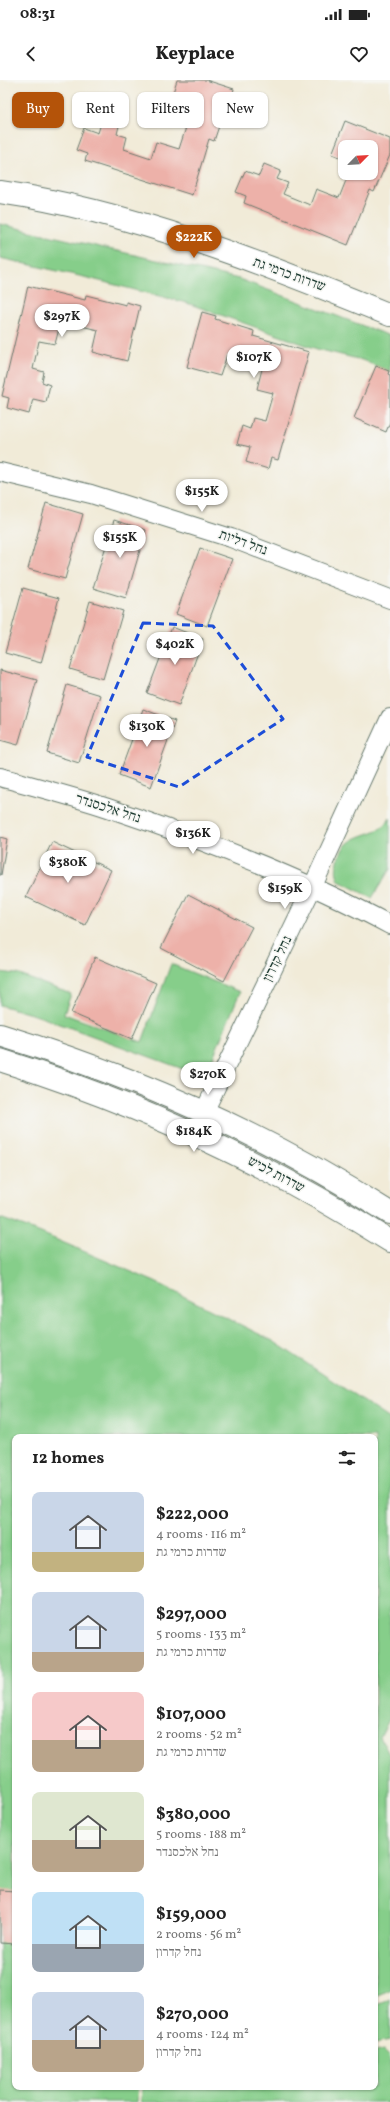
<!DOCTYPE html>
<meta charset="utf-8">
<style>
body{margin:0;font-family:Vollkorn,"Frank Ruhl Libre",serif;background:#f2f2f2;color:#222;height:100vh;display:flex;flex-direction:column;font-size:15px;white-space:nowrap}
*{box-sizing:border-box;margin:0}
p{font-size:13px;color:#767676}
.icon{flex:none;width:22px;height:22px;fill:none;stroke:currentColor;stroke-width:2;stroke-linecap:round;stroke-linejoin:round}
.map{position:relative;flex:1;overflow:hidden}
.drawer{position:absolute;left:12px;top:1354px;width:366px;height:656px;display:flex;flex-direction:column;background:#fff;border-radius:8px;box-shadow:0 1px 3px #0004}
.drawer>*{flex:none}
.hud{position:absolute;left:12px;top:12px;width:366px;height:36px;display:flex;gap:8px}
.needle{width:26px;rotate:66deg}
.tools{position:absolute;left:338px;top:60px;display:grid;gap:8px}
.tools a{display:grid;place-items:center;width:40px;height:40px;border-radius:8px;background:#fff;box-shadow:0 1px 3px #0004;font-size:20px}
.price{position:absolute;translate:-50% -34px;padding:0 9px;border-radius:14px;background:#fff;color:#222;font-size:13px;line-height:26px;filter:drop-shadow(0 1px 2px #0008)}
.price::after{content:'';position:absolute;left:50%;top:24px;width:12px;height:9px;margin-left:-6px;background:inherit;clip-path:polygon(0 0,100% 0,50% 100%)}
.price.selected{background:#b45309;color:#fff}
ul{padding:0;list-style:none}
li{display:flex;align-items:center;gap:12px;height:100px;padding:0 20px}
li span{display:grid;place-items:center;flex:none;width:112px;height:80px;border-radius:8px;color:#555}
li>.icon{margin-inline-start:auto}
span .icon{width:48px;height:48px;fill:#fffc;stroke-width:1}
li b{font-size:17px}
h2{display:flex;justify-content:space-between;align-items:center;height:48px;padding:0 20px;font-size:17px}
.chip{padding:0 14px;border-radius:8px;background:#fff;box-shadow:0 1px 3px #0004;font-size:14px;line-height:36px}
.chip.selected{background:#b45309;color:#fff}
.status{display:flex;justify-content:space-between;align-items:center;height:28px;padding:0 20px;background:#fff;direction:ltr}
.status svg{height:11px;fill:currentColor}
header{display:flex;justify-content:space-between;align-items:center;height:52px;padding:0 20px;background:#fff;font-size:18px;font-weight:800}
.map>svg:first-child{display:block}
.green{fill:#86ce8a;stroke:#52865f}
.building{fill:#edb1a9}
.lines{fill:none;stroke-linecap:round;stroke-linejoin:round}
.street-casing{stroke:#687a6d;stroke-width:20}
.secondary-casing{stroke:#687a6d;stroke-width:24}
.street{stroke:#fff;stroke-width:18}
.secondary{stroke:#fff;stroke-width:22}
.marked{fill:none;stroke:#1d4ed8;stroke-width:3;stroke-dasharray:8 5;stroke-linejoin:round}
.labels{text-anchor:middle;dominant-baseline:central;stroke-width:3;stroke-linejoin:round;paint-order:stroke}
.street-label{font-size:14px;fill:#1f3d34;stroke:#f6f6f2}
</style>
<div class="status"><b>08:31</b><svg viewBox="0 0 49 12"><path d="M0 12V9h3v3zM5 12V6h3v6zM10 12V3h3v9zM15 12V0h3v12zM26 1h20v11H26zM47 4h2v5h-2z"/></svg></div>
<header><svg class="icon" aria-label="back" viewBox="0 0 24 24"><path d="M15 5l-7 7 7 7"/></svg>Keyplace<svg class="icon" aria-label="heart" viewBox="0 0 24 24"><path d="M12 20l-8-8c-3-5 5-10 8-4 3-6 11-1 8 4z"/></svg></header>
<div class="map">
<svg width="390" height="2022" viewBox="0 0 390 2022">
<rect width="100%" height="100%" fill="#f6f6f2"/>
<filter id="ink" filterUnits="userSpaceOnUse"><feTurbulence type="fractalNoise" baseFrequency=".025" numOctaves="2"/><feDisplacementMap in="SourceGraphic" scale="8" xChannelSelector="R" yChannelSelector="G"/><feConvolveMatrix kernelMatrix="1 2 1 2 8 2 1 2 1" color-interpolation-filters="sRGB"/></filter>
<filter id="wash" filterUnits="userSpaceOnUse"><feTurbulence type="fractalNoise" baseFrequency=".012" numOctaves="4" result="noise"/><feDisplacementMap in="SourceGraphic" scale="16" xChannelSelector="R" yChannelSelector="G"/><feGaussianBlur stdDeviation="0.9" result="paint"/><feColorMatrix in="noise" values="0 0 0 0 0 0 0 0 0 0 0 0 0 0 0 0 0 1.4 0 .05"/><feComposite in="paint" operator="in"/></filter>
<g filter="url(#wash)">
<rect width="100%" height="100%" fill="#f1ebd8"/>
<g class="green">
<path d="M0,144L239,199L390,256V292L362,280L317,269L187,223L84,197L0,178Z"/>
<path d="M390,738V789L372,818L339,801C335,792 336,787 339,778C347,749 380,759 390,738Z"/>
<path d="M171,884L240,912L212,980L197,990L191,991L183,989L38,936L0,925V892L17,894L71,914L64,934L142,962Z"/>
<path d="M0,1138L41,1153L155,1202L273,1261L390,1339V1638L380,1657L390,1676V1910L375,1916V1357H15V2007H138L137,2022H0Z"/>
<path d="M390,1919V1960L375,1963V1925Z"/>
<path d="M383,1970L390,1977V2022H141L142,2007H375V1972Z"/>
</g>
<g id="blocks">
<g class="building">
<path d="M177,0H206L234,9L230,23L227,22L214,61L209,59L192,115L85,81L87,74L76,70L84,48L98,53L102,40L119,46L117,54L127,57L124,69L151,78L156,62L179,69L191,32L169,25Z"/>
<path d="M345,41L390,59V75L374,112L370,110L348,165L244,123L246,116L236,112L245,91L259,96L264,84L281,91L277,99L288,103L283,114L310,125L316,109L339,118L349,93H371V67H345V79L332,74Z"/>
<path d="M28,206L85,220L86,215L126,225V222L140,226L127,281L93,272L98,250L61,241L55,264L39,261L33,289L44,292L42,302L50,305L46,322L33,319L29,334L7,328L9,318L2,316Z"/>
<path d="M202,232L216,236L215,239L254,251L253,256L309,272L278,380L271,378L268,389L246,382L250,367L237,364L242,346L250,349L253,338L265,341L273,313L257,309L263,285L227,275L220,296L187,287Z"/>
<path d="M376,286L389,291L388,294L390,295V342L386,352L354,338Z"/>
<path d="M46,423L83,434L65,499L28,489Z"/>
<path d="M114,440L146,450L126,518L93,508Z"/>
<path d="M200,468L232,479L207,546L176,534Z"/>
<path d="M23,508L59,518L41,583L5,573Z"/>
<path d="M90,521L123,531L103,599L70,589Z"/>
<path d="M172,547L203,559L179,625L147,613Z"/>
<path d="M0,590L37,600L18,665L0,660Z"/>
<path d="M67,605L100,615L79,683L47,673Z"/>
<path d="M143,629L175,641L151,707L119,695Z"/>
<path d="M0,757L7,759L1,795H0Z"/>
<path d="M52,762L111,790L85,845L26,817Z"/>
<path d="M188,814L252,847L224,901L161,868Z"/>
<path d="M95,877L156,903L132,959L71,933Z"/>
<path d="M0,1810L15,1811V1864L0,1863Z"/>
</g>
</g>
</g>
<g filter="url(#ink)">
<use href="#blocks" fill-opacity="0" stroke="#687a6d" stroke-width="1"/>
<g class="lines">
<g class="street-casing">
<g id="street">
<path d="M0,392L91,414L231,458L390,519"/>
<path d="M0,697C36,707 72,716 108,728C204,760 301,797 390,845"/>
<path d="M204,1032L312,808L390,638"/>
</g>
</g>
<g class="secondary-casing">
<g id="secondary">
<path d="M0,112C131,131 268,185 390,235"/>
<path d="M0,955C137,997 269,1056 390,1133"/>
<path d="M0,980C137,1023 269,1084 390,1161"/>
</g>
</g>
<use href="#street" class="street"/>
<use href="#secondary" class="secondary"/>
</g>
</g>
<path class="marked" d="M143,543L213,546L283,639L179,707L87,677Z"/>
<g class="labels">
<g class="street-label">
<text transform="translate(289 195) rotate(20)">שדרות כרמי גת</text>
<text transform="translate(243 463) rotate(20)">נחל דליות</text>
<text transform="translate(108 729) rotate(18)">נחל אלכסנדר</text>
<text transform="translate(278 879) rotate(-64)">נחל קדרון</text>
<text transform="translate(276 1095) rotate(28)">שדרות לכיש</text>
</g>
</g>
</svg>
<div class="tools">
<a><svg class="needle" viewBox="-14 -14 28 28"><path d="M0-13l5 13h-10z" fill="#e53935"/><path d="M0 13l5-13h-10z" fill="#767676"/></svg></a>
</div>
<b class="price selected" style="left:194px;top:179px">$222K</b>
<b class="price" style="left:62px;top:258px">$297K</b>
<b class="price" style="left:254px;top:299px">$107K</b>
<b class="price" style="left:202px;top:433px">$155K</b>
<b class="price" style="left:120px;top:479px">$155K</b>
<b class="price" style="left:175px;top:586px">$402K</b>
<b class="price" style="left:147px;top:668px">$130K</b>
<b class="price" style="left:193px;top:775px">$136K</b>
<b class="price" style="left:68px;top:804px">$380K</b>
<b class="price" style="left:285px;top:830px">$159K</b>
<b class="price" style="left:208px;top:1016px">$270K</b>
<b class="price" style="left:194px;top:1073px">$184K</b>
<div class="hud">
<a class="chip selected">Buy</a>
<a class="chip">Rent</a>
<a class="chip">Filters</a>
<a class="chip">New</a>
</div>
<section class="drawer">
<h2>12 homes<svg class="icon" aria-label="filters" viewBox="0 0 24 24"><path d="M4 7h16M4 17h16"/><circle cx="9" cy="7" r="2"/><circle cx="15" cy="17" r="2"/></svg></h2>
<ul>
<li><span style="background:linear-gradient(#c9d6e8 75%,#c2b280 0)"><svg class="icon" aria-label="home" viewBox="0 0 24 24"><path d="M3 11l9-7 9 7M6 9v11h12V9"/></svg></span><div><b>$222,000</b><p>4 rooms · 116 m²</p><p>שדרות כרמי גת</p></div></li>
<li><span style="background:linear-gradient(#c9d6e8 75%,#b9a48a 0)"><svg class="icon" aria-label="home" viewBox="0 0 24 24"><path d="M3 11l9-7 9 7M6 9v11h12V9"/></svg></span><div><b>$297,000</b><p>5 rooms · 133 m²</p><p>שדרות כרמי גת</p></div></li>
<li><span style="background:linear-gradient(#f6c9c9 60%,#b9a48a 0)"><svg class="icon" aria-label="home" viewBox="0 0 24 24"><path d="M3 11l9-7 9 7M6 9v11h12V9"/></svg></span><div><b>$107,000</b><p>2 rooms · 52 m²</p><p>שדרות כרמי גת</p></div></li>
<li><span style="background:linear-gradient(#dfe7d0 60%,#b9a48a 0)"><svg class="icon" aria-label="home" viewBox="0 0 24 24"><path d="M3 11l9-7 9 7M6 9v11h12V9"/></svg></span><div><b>$380,000</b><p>5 rooms · 188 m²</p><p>נחל אלכסנדר</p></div></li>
<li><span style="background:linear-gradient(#bfe0f5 65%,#9aa5b1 0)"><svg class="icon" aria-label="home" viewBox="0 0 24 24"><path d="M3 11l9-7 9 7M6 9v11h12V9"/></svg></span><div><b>$159,000</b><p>2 rooms · 56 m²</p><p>נחל קדרון</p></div></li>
<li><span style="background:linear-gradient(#c9d6e8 60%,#b9a48a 0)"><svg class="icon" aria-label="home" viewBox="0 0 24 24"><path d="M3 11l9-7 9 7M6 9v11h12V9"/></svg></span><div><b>$270,000</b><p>4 rooms · 124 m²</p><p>נחל קדרון</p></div></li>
</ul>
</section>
</div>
